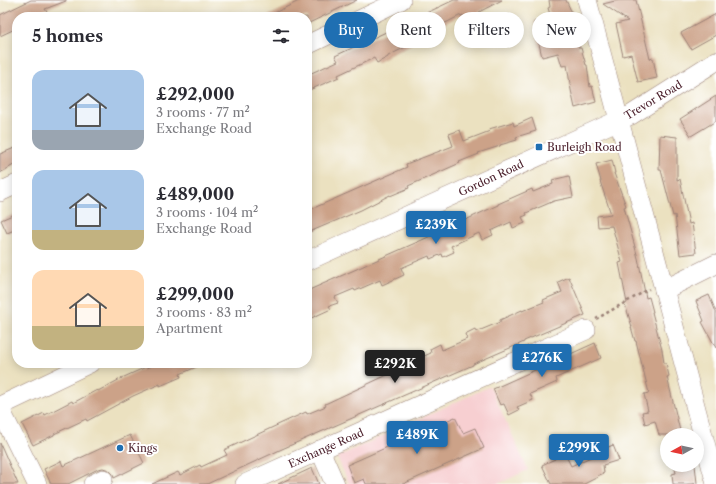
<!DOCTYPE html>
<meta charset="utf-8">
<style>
body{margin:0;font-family:"Libre Caslon Text",serif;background:#f7f7f7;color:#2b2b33;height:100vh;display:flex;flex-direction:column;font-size:15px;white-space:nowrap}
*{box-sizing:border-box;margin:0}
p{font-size:13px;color:#7c7c81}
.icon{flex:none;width:22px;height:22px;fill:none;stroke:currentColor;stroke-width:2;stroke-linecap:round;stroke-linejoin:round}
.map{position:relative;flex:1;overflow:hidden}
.panel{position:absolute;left:12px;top:12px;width:300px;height:356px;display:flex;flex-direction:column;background:#fff;border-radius:16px;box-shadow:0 2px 10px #0003}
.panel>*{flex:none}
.guide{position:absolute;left:324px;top:12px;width:332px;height:36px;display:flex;gap:8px}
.needle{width:26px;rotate:262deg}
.fabs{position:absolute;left:660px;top:428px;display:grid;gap:8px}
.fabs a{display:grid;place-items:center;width:44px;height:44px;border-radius:50%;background:#fff;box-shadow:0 2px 10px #0003;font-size:20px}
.price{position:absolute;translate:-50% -34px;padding:0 9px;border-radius:4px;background:#1f6fb2;color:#fff;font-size:13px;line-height:26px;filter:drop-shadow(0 1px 2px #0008)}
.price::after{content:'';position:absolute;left:50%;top:24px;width:12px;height:9px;margin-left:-6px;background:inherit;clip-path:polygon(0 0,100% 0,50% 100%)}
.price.active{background:#222;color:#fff}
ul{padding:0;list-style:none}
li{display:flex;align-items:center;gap:12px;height:100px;padding:0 20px}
li span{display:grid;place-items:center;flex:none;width:112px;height:80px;border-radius:12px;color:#555}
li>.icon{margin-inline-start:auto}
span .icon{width:48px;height:48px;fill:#fffc;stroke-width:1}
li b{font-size:17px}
h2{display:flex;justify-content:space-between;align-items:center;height:48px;padding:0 20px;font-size:17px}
.chip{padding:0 14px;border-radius:18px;background:#fff;box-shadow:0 2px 10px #0003;font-size:14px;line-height:36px}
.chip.active{background:#1f6fb2;color:#fff}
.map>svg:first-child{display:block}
.built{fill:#f7cfd1}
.building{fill:#cca288}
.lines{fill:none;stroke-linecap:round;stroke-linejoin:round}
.minor-casing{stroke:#9a8076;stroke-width:20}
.path{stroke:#9a8076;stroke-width:2.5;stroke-dasharray:3 3;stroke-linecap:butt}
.minor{stroke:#fff;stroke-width:19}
.poi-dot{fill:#1f6fb2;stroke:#fff;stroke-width:1.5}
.labels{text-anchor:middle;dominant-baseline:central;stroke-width:4;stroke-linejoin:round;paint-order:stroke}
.street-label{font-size:11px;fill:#4a1f2b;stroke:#fff}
.poi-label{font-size:11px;fill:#4a1f2b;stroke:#fff;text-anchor:start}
</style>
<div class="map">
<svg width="716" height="484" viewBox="0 0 716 484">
<rect width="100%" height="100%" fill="#fff"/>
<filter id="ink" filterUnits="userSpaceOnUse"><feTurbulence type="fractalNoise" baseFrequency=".025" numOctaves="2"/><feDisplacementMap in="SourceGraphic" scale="8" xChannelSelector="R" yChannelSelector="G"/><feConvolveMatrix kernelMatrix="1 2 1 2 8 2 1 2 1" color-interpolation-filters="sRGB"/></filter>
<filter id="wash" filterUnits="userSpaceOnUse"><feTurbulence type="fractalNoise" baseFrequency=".012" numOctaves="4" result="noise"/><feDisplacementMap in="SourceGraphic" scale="16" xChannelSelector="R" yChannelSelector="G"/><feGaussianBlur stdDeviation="0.9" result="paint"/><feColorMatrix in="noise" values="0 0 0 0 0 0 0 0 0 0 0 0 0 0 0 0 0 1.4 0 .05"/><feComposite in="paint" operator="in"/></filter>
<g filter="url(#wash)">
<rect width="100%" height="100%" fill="#ebe1c0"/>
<path class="built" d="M490,386L528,470L498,484H349L337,457Z"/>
<g id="blocks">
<g class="building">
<path d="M31,0H66V1L45,9L47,12L34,17H17V28L0,36V15Z"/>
<path d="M301,0H357L307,24V17H266Z"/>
<path d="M454,0H502L479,12L482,18L468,25L463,15L461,16V15L422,35L423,38L388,56V57L377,63L374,58L338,75L339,77L307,91V75L338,61L335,56Z"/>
<path d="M549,0H566L576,22L579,48H581L586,65H587L590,87L592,86L596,102L575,108L571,90L567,65L562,66L558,53L542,57L534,22L551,18L548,8L550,7Z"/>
<path d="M619,0H636L650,59L653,58L657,78L638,82L631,54L623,56L616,24L628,21L603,4Z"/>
<path d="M716,14V35L691,49L681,33Z"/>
<path d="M716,96V121L691,136L680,119Z"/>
<path d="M532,118L536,131L516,137L517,140L500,145V146L478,153L479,154L459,162L460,163L408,186L409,188L390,196V195L361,210L307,233V211L407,167L406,164L453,146L449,134L460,130L464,141L490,131L489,129L513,122L514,126Z"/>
<path d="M660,135L677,137V180L680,179L689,224L692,223L696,253L680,255L675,215L673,216L661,170H659Z"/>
<path d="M17,147V163L0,173V154Z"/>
<path d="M612,160L615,173H614L626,206L624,207L638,258L646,298L649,297L653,312H652L662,350L664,363H666L669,376L667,377L681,435H659L655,421L645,424L642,412L648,411L644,394L649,393L636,341H635L631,327H632L625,304L627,303L619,263L622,262L612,226L598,227L597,216L611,214L600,181H601L596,164Z"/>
<path d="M569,176L573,197L554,201L526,213L527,215L522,217L525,223L513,228L511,222L491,231L493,235L482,240L479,233L451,246L454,252L443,257L442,254L430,259L429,256L401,268L404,275L382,285L380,280L355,291L354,289L335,297L338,303L329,306L331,309L307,320V291L422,240L498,205V204L532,189L533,192L553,184L552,180Z"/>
<path d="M17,213V229L7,233L1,220Z"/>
<path d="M569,277L585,315L524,341V342L473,364V365L282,449L207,484H152L178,472L180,475L200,465L201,467L227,455L224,450L284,422L306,412L307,414L326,406L325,404L398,370L397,368L431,353L430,349L440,344L442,350L467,339L465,334L475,329L476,332L500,322V320L522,310V311L544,302L543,300L562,292L558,282Z"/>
<path d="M709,295L716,312V348L702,322L704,321L696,301Z"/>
<path d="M595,343L601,358L556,378L557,382L530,394L533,400L517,407L519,410L509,415L504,404L500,405L493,389Z"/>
<path d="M160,363H206L180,374L181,377L160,386V384L133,396L87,421L86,419L54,434V435L33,445L22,424L44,413L45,415L72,401L73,403L97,390L98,391L124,377L146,367V368Z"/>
<path d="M455,417L463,433L475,428L484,448L403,484H366L364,479L354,483L347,465Z"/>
<path d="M130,435L144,463L114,478L113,474L109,470L103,468L98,469L68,484H51L44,469L61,461L63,466Z"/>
<path d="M0,443L18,484H0Z"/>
<path d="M613,445L619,460L603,465L604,473L597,476L598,477L584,484H551L542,465L555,459L553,455L563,450L571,466L593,456L592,454Z"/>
<path d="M674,465H695L697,483L692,484H673L672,474L676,473Z"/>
<path d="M312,468L319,484H278L297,475Z"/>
</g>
</g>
</g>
<g filter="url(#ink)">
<use href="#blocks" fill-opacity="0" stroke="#9a8076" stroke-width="1"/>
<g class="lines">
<g class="minor-casing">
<g id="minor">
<path d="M587,0L716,484"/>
<path d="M307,45L401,0"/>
<path d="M0,192L17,184"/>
<path d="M307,261L619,120L631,115L716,61"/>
<path d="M664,290L716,264"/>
<path d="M0,406L90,363"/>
<path d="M0,409L37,484"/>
<path d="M320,450L335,484"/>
<path d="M93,484L103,479"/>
<path d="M245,484L586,330"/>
</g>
</g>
<path class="path" d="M596,319L649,289"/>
<use href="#minor" class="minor"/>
</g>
</g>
<g class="poi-dot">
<rect x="535" y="143" width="8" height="8" rx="2"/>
<circle cx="120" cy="448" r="4"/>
</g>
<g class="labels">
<g class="street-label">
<text transform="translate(653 100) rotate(-31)">Trevor Road</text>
<text transform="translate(491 178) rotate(-25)">Gordon Road</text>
<text transform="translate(326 448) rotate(-24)">Exchange Road</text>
</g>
<g class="poi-label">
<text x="547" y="147">Burleigh Road</text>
<text x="128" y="448">Kings</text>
</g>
</g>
</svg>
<div class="fabs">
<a><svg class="needle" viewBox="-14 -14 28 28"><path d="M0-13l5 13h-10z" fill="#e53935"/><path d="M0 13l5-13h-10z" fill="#7c7c81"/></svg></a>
</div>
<b class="price" style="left:436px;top:245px">£239K</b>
<b class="price" style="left:542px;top:378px">£276K</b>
<b class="price active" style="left:395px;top:384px">£292K</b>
<b class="price" style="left:417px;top:455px">£489K</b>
<b class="price" style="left:579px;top:468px">£299K</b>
<div class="guide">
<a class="chip active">Buy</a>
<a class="chip">Rent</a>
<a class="chip">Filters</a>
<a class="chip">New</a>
</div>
<section class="panel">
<h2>5 homes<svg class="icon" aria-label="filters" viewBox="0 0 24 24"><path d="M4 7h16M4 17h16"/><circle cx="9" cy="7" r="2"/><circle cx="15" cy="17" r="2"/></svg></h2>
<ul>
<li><span style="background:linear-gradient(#a9c7e8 75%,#9aa5b1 0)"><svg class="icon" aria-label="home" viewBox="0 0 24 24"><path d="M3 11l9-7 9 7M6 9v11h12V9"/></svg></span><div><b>£292,000</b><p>3 rooms · 77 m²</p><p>Exchange Road</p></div></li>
<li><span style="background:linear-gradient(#a9c7e8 75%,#c2b280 0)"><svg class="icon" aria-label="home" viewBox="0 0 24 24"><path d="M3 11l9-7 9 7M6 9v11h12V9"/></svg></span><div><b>£489,000</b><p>3 rooms · 104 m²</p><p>Exchange Road</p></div></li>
<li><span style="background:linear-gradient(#ffd9b3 70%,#c2b280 0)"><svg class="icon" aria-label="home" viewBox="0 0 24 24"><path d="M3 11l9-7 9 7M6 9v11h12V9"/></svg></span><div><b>£299,000</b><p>3 rooms · 83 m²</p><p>Apartment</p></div></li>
</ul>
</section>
</div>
